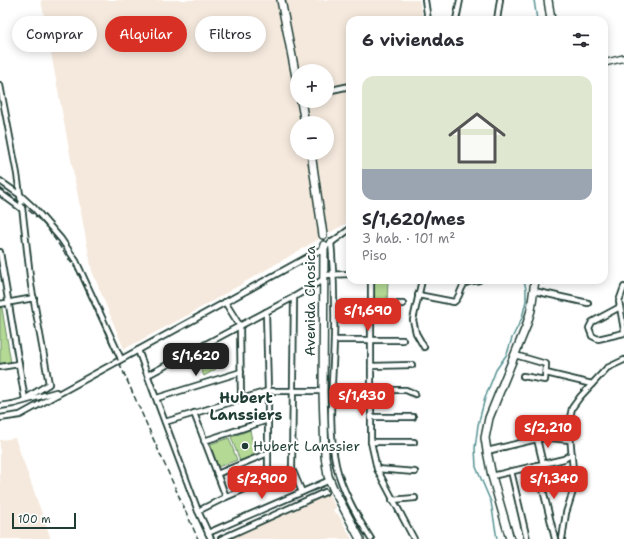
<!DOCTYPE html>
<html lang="es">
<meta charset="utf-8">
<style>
body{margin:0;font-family:"Shantell Sans",sans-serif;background:#f7f7f7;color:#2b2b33;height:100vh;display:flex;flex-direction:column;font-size:15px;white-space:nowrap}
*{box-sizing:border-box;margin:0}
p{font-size:13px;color:#7c7c81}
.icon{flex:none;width:22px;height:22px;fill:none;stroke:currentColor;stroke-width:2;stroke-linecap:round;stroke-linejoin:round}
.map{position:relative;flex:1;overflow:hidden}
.sheet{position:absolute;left:346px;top:16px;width:262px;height:268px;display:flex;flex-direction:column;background:#fff;border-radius:12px;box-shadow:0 2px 10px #0003}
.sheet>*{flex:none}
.guide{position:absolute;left:12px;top:16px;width:274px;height:36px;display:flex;gap:8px}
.fabs{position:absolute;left:290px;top:64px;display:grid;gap:8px}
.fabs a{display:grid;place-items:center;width:44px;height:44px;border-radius:50%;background:#fff;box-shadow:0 2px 10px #0003;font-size:20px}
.scale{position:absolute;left:12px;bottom:10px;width:64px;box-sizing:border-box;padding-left:4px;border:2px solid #1f3d34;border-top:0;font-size:11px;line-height:14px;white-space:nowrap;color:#1f3d34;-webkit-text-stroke:3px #fff;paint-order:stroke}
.price{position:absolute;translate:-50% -34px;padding:0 9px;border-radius:8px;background:#d93025;color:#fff;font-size:13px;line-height:26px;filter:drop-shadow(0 1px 2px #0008)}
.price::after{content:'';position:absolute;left:50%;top:24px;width:12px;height:9px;margin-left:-6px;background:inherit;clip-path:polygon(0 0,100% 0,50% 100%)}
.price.active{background:#222;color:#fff}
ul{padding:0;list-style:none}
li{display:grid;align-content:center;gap:8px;height:212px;padding:0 16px}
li+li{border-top:1px solid #e1e1e2}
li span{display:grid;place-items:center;height:124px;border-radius:12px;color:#555}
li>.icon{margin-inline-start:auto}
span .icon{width:72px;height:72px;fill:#fffc;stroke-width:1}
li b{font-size:17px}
h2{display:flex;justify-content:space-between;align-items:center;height:48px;padding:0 16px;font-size:17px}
.pill{padding:0 14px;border-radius:18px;background:#fff;box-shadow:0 2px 10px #0003;font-size:14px;line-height:36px}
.pill.active{background:#d93025;color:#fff}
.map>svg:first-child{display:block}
.built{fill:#f5e9dd;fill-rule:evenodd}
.green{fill:#b3d995;stroke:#698b64}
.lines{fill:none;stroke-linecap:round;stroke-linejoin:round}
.stream{stroke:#539090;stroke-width:1.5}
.minor-casing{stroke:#1f3d34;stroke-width:8}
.tertiary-casing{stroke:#1f3d34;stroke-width:8}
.secondary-casing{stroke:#1f3d34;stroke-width:10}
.primary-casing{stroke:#1f3d34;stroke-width:10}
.minor{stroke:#fff;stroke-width:4.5}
.tertiary{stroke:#fff;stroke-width:5.5}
.secondary{stroke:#fff;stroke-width:7}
.primary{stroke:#fff;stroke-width:7}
.rail{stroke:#1f3d34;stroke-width:1.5;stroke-dasharray:6 3;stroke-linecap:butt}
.poi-dot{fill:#1f3d34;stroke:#fff;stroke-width:1.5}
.labels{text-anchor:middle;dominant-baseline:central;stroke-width:4;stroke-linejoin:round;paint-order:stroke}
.street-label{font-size:14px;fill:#1f3d34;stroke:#fff}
.poi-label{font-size:14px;fill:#1f3d34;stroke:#fff;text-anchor:start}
.neighbourhood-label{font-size:15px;font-weight:bold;fill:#1f3d34;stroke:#fff}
</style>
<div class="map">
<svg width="624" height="539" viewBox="0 0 624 539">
<rect width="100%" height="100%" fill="#fff"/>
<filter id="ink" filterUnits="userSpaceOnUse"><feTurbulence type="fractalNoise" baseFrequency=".025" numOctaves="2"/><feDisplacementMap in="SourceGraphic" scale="8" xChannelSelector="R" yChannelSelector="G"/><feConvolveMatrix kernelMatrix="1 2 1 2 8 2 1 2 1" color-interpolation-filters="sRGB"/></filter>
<g filter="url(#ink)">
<g class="built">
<path d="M41,0H419L423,20H350V221L190,314L124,349L92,271ZM297,71H327V101H297ZM297,123H327V153H297Z"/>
<path d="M15,438L51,539H0V440Z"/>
<path d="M328,493L336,508L333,510L335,513L338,514L352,539H229Z"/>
</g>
<g class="green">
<path d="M372,280H388L387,302H372Z"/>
<path d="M0,308H2L11,363L0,364Z"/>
<path d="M206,352L216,369L204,376L195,358Z"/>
<path d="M250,430L255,455L240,461L231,437Z"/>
<path d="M229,438L237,460L218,467L210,444Z"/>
</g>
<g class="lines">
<g class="stream">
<path d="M534,0L537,20"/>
<path d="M497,539L491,502L476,467L475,448L478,425L485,398L496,370L507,354L512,338L522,318L526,301V289L524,280"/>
</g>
<g class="minor-casing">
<g id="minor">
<path d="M425,0L428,20"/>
<path d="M456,20L460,0"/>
<path d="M497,20L500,0"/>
<path d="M0,85L17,174L23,215L31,285L49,384L25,399"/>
<path d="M327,91L350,86"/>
<path d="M0,181L20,195L34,208L61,239L76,261L121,359"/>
<path d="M0,193L22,209"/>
<path d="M331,242C334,275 335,307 334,340C333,381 327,424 336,465C341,488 358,519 371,539"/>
<path d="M0,252L25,400"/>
<path d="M324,275L350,274"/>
<path d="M371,280V442L377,469L414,539"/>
<path d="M422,280L413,320L416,333L424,347"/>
<path d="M624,287L619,301L624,330"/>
<path d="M534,291L588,303"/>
<path d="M418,295L454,302C461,297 460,286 466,283C470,281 475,281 479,280"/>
<path d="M294,297L292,469L302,492"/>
<path d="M225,302L240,326L241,398"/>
<path d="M0,304L34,298"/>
<path d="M370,304H403"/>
<path d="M620,307L592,322L589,328L592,336L598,339L624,333"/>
<path d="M266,312L268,391V478"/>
<path d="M334,340H403"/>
<path d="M138,350L198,511L211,539"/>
<path d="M515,355L546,364L545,380L523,376"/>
<path d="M371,366L412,365"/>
<path d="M0,367L19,364"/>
<path d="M546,373L592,384"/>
<path d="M148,375L294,297L324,279"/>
<path d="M371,390H406L415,394"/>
<path d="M157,398L241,372"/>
<path d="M331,403L370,402"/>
<path d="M0,406L13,404L56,392"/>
<path d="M194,413L226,497"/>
<path d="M371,417H413"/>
<path d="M0,418L20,415L324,248L350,229"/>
<path d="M165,422L268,391H323"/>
<path d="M537,439L543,464"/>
<path d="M204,441L268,420"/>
<path d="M371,442H414"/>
<path d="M487,451L537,439L550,438L570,440"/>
<path d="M537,465L555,539"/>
<path d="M377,469L415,472"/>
<path d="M511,471L527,539"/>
<path d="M217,474L268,453"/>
<path d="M492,476L564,459L572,454"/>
<path d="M392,500L415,498"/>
<path d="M198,511L226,497L292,469"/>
<path d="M208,533L330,480"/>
<path d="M221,539L325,492"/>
<path d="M562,539L566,513L573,491L574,482L569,423L572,408L580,397L607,368L624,360"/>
</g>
</g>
<g class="tertiary-casing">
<path id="tertiary" d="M604,63L624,58"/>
</g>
<g class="secondary-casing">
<g id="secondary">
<path d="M548,0L551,20"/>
<path d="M510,539L492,476L487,451L485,438L489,418L526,327L531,310L535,280"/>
</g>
</g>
<g class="primary-casing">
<g id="primary">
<path d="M281,0L297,82"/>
<path d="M301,101L305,123"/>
<path d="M311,153L323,235"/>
<path d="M324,245L323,391L325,456L328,476L333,488L360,539"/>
</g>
</g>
<use href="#minor" class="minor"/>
<use href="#tertiary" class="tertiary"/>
<use href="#secondary" class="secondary"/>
<use href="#primary" class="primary"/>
<path class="rail" d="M0,188L21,203L45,225L80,275L198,539"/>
</g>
</g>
<circle class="poi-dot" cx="245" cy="446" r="4"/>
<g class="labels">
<g class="street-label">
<text transform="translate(310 301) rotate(-90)">Avenida Chosica</text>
</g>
<g class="poi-label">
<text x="253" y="446">Hubert Lanssier</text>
</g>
<g class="neighbourhood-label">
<text x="246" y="398">Hubert<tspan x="246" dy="17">Lanssiers</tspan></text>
</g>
</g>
</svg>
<div class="fabs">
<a>+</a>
<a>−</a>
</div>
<div class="scale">100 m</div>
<b class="price" style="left:368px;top:332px">S/1,690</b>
<b class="price active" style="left:196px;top:377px">S/1,620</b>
<b class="price" style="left:362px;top:417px">S/1,430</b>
<b class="price" style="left:548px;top:449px">S/2,210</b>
<b class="price" style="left:262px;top:500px">S/2,900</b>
<b class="price" style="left:554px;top:500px">S/1,340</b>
<div class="guide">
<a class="pill">Comprar</a>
<a class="pill active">Alquilar</a>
<a class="pill">Filtros</a>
</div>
<section class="sheet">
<h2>6 viviendas<svg class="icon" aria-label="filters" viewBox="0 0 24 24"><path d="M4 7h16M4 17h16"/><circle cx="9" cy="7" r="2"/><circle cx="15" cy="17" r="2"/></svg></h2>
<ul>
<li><span style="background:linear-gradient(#dfe7d0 75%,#9aa5b1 0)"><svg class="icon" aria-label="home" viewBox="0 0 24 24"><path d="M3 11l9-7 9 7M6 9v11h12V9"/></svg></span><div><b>S/1,620/mes</b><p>3 hab. · 101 m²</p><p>Piso</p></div></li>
</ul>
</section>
</div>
